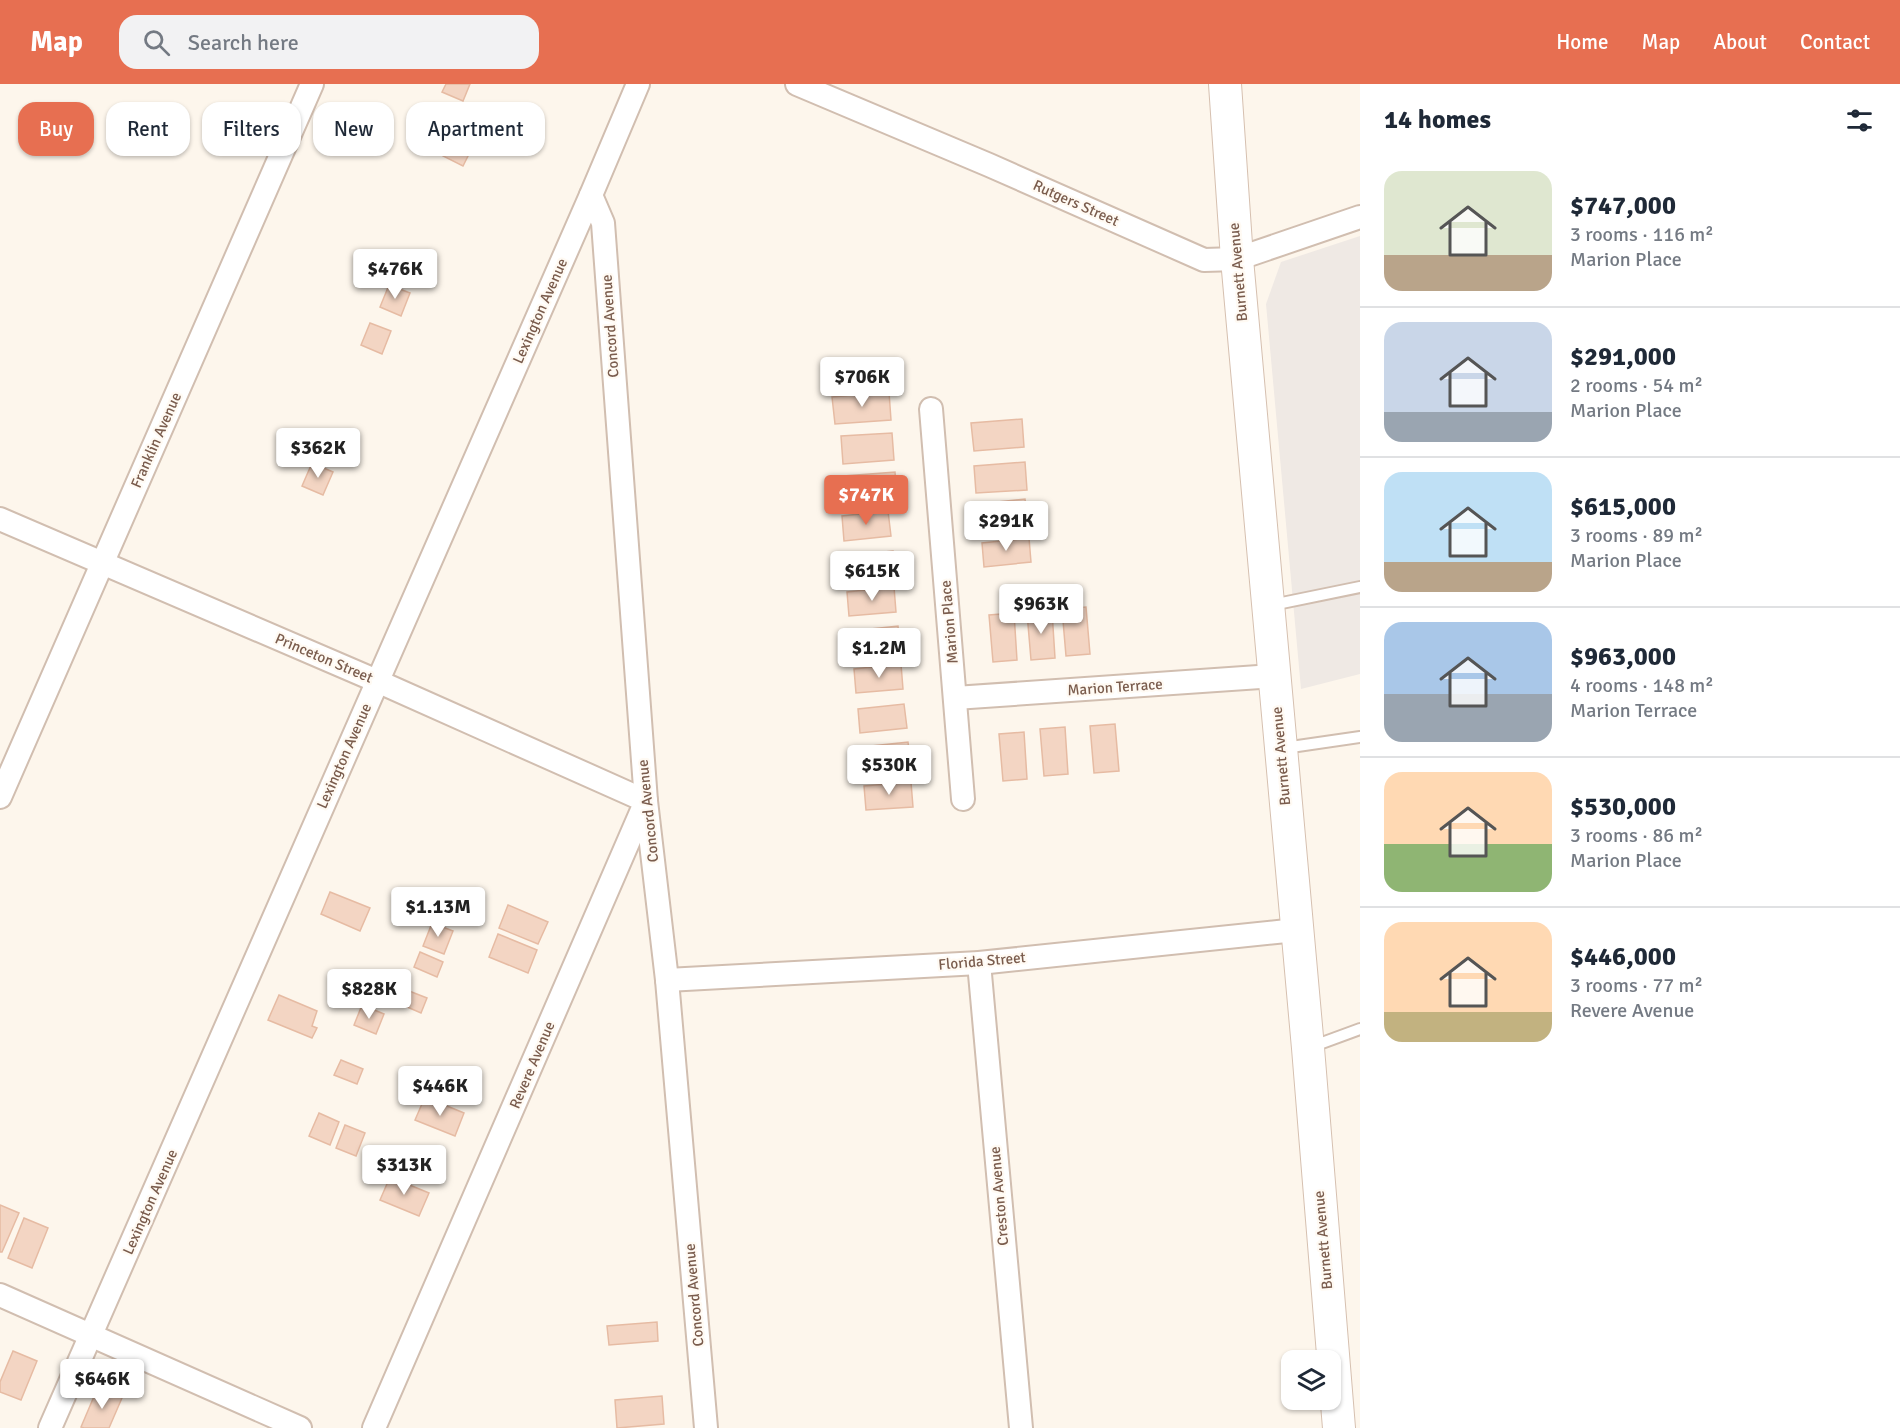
<!DOCTYPE html>
<meta charset="utf-8">
<style>
body{margin:0;font-family:Signika,sans-serif;background:#f2f2f3;color:#1f2937;height:100vh;display:flex;flex-direction:column;font-size:22px;white-space:nowrap}
*{box-sizing:border-box;margin:0}
p{font-size:20px;color:#747a83}
.icon{flex:none;width:33px;height:33px;fill:none;stroke:currentColor;stroke-width:2;stroke-linecap:round;stroke-linejoin:round}
.map{position:relative;flex:1;overflow:hidden}
.sheet{display:flex;flex-direction:column;background:#fff;width:540px}
.sheet>*{flex:none}
.banner{position:absolute;left:18px;top:18px;width:570px;height:54px;display:flex;gap:12px}
.controls{position:absolute;left:1281px;top:1266px;display:grid;gap:12px}
.controls a{display:grid;place-items:center;width:60px;height:60px;border-radius:12px;background:#fff;box-shadow:0 2px 4px #0004;font-size:30px}
.price{position:absolute;translate:-50% -51px;padding:0 14px;border-radius:6px;background:#fff;color:#222;font-size:20px;line-height:39px;filter:drop-shadow(0 2px 3px #0008)}
.price::after{content:'';position:absolute;left:50%;top:36px;width:18px;height:14px;margin-left:-9px;background:inherit;clip-path:polygon(0 0,100% 0,50% 100%)}
.price.selected{background:#e76f51;color:#fff}
ul{padding:0;list-style:none}
li{display:flex;align-items:center;gap:18px;height:150px;padding:0 24px}
li+li{border-top:2px solid #e0e1e3}
li span{display:grid;place-items:center;flex:none;width:168px;height:120px;border-radius:18px;color:#555}
li>.icon{margin-inline-start:auto}
span .icon{width:72px;height:72px;fill:#fffc;stroke-width:1}
li b{font-size:26px}
h2{display:flex;justify-content:space-between;align-items:center;height:72px;padding:0 24px;font-size:26px}
.tag{padding:0 21px;border-radius:18px;background:#fff;box-shadow:0 2px 4px #0004;font-size:21px;line-height:54px}
.tag.selected{background:#e76f51;color:#fff}
header{display:flex;align-items:center;gap:36px;box-sizing:border-box;height:84px;padding:0 30px;background:#e76f51;color:#fff}
header strong{font-size:28px}
nav{display:flex;gap:33px;margin-inline-start:auto;font-size:21px}
.search{width:420px;height:54px;background:#f2f2f3;display:flex;align-items:center;gap:15px;box-sizing:border-box;padding:0 21px;border-radius:18px;color:#747a83;font-size:22px}
main{display:flex;flex:1;min-height:0}
.map>svg:first-child{display:block}
.industrial{fill:#efe9e4}
.building{fill:#f3d5c3;stroke:#e6bba3;stroke-width:1.5}
.lines{fill:none;stroke-linecap:round;stroke-linejoin:round}
.lane-casing{stroke:#d1beb0;stroke-width:14}
.street-casing{stroke:#d1beb0;stroke-width:26}
.secondary-casing{stroke:#d6c0b0;stroke-width:34}
.lane{stroke:#fff;stroke-width:10}
.street{stroke:#fff;stroke-width:22}
.secondary{stroke:#fff;stroke-width:32}
.labels{text-anchor:middle;dominant-baseline:central;stroke-width:4.5;stroke-linejoin:round;paint-order:stroke}
.street-label{font-size:15px;fill:#7a5c4d;stroke:#fffaf3}
</style>
<header>
<strong>Map</strong>
<div class="search"><svg class="icon" aria-label="search" viewBox="0 0 24 24"><circle cx="10" cy="10" r="6"/><path d="M15 15l6 6"/></svg>Search here</div>
<nav><a>Home</a><a>Map</a><a>About</a><a>Contact</a></nav>
</header>
<main>
<div class="map">
<svg width="1360" height="1344" viewBox="0 0 1360 1344">
<rect width="100%" height="100%" fill="#fdf6ec"/>
<path class="industrial" d="M1360,152V590L1301,605L1266,220L1281,178Z"/>
<g class="building">
<path d="M446,0H470L463,17L442,8Z"/>
<path d="M453,50L474,60L463,82L443,72Z"/>
<path d="M389,201L410,209L401,232L380,223Z"/>
<path d="M370,239L391,247L382,270L361,261Z"/>
<path d="M889,308L891,336L835,340L832,313Z"/>
<path d="M1022,335L1024,363L974,367L971,339Z"/>
<path d="M892,349L894,376L843,380L841,352Z"/>
<path d="M1025,378L1027,406L976,409L974,382Z"/>
<path d="M312,379L333,388L323,411L302,402Z"/>
<path d="M895,388L897,416L846,420L844,392Z"/>
<path d="M1025,415L1028,439L981,444L979,420Z"/>
<path d="M888,427L891,452L844,457L842,432Z"/>
<path d="M1029,454L1031,478L984,483L982,459Z"/>
<path d="M893,467L895,491L849,496L846,472Z"/>
<path d="M894,503L896,528L849,532L847,508Z"/>
<path d="M1086,523L1090,570L1066,572L1062,525Z"/>
<path d="M1052,527L1055,574L1031,576L1027,529Z"/>
<path d="M1014,529L1017,576L993,578L989,531Z"/>
<path d="M898,542L900,567L854,571L852,547Z"/>
<path d="M901,580L903,605L856,609L854,585Z"/>
<path d="M904,620L907,644L860,649L858,625Z"/>
<path d="M1115,640L1119,687L1094,689L1090,642Z"/>
<path d="M1065,643L1068,690L1044,692L1040,645Z"/>
<path d="M1024,648L1027,695L1003,697L999,650Z"/>
<path d="M908,658L911,682L864,687L862,663Z"/>
<path d="M911,698L913,723L866,726L864,702Z"/>
<path d="M330,808L370,824L360,847L321,830Z"/>
<path d="M508,821L548,838L538,860L499,844Z"/>
<path d="M432,839L453,847L444,870L423,862Z"/>
<path d="M498,850L537,866L528,889L489,873Z"/>
<path d="M420,868L443,878L437,893L414,883Z"/>
<path d="M404,905L427,914L421,929L398,919Z"/>
<path d="M279,911L317,927L312,942L317,944L312,954L268,936Z"/>
<path d="M362,921L384,930L376,950L354,941Z"/>
<path d="M341,976L363,985L357,1000L334,991Z"/>
<path d="M425,1013L464,1029L455,1052L415,1036Z"/>
<path d="M319,1029L339,1038L330,1061L309,1052Z"/>
<path d="M345,1041L365,1049L356,1072L336,1064Z"/>
<path d="M390,1093L429,1109L419,1132L380,1116Z"/>
<path d="M0,1121L19,1129L2,1168H0Z"/>
<path d="M24,1134L48,1144L32,1184L8,1174Z"/>
<path d="M657,1238L658,1257L609,1261L607,1242Z"/>
<path d="M13,1267L37,1277L21,1316L0,1308V1298Z"/>
<path d="M98,1303L122,1314L109,1344H84L81,1343Z"/>
<path d="M662,1312L664,1340L617,1344L615,1316Z"/>
</g>
<g class="lines">
<g class="lane-casing">
<g id="lane">
<path d="M1272,521L1360,503"/>
<path d="M1284,664L1360,653"/>
<path d="M1311,963L1360,945"/>
</g>
</g>
<g class="street-casing">
<g id="street">
<path d="M797,0L989,81L1204,176L1237,175L1360,133"/>
<path d="M591,111L603,139L646,717L667,896L706,1344"/>
<path d="M931,325L963,715"/>
<path d="M0,435L377,597L646,717L374,1344"/>
<path d="M955,614L1274,592"/>
<path d="M0,713L312,0"/>
<path d="M979,879L1021,1344"/>
<path d="M667,896L979,879L1296,846"/>
<path d="M0,1211L300,1344"/>
<path d="M50,1344L591,111L638,0"/>
</g>
</g>
<g class="secondary-casing">
<path id="secondary" d="M1225,0L1237,175L1308,964L1339,1344"/>
</g>
<use href="#lane" class="lane"/>
<use href="#street" class="street"/>
<use href="#secondary" class="secondary"/>
</g>
<g class="labels">
<g class="street-label">
<text transform="translate(1076 119) rotate(24)">Rutgers Street</text>
<text transform="translate(1238 188) rotate(-95)">Burnett Avenue</text>
<text transform="translate(540 227) rotate(-66)">Lexington Avenue</text>
<text transform="translate(610 242) rotate(-94)">Concord Avenue</text>
<text transform="translate(156 356) rotate(-66)">Franklin Avenue</text>
<text transform="translate(949 538) rotate(-95)">Marion Place</text>
<text transform="translate(324 574) rotate(23)">Princeton Street</text>
<text transform="translate(1115 603) rotate(-4)">Marion Terrace</text>
<text transform="translate(344 672) rotate(-66)">Lexington Avenue</text>
<text transform="translate(1281 672) rotate(-95)">Burnett Avenue</text>
<text transform="translate(648 727) rotate(-96)">Concord Avenue</text>
<text transform="translate(982 877) rotate(-5)">Florida Street</text>
<text transform="translate(532 981) rotate(-67)">Revere Avenue</text>
<text transform="translate(999 1112) rotate(-95)">Creston Avenue</text>
<text transform="translate(150 1118) rotate(-66)">Lexington Avenue</text>
<text transform="translate(1323 1156) rotate(-95)">Burnett Avenue</text>
<text transform="translate(694 1211) rotate(-95)">Concord Avenue</text>
</g>
</g>
</svg>
<div class="controls">
<a><svg class="icon" aria-label="layers" viewBox="0 0 24 24"><path d="M12 4l9 5-9 5-9-5zM3 14l9 5 9-5"/></svg></a>
</div>
<b class="price" style="left:395px;top:216px">$476K</b>
<b class="price" style="left:862px;top:324px">$706K</b>
<b class="price" style="left:318px;top:395px">$362K</b>
<b class="price selected" style="left:866px;top:442px">$747K</b>
<b class="price" style="left:1006px;top:468px">$291K</b>
<b class="price" style="left:872px;top:518px">$615K</b>
<b class="price" style="left:1041px;top:551px">$963K</b>
<b class="price" style="left:879px;top:595px">$1.2M</b>
<b class="price" style="left:889px;top:712px">$530K</b>
<b class="price" style="left:438px;top:854px">$1.13M</b>
<b class="price" style="left:369px;top:936px">$828K</b>
<b class="price" style="left:440px;top:1033px">$446K</b>
<b class="price" style="left:404px;top:1112px">$313K</b>
<b class="price" style="left:102px;top:1326px">$646K</b>
<div class="banner">
<a class="tag selected">Buy</a>
<a class="tag">Rent</a>
<a class="tag">Filters</a>
<a class="tag">New</a>
<a class="tag">Apartment</a>
</div>
</div>
<section class="sheet">
<h2>14 homes<svg class="icon" aria-label="filters" viewBox="0 0 24 24"><path d="M4 7h16M4 17h16"/><circle cx="9" cy="7" r="2"/><circle cx="15" cy="17" r="2"/></svg></h2>
<ul>
<li><span style="background:linear-gradient(#dfe7d0 70%,#b9a48a 0)"><svg class="icon" aria-label="home" viewBox="0 0 24 24"><path d="M3 11l9-7 9 7M6 9v11h12V9"/></svg></span><div><b>$747,000</b><p>3 rooms · 116 m²</p><p>Marion Place</p></div></li>
<li><span style="background:linear-gradient(#c9d6e8 75%,#9aa5b1 0)"><svg class="icon" aria-label="home" viewBox="0 0 24 24"><path d="M3 11l9-7 9 7M6 9v11h12V9"/></svg></span><div><b>$291,000</b><p>2 rooms · 54 m²</p><p>Marion Place</p></div></li>
<li><span style="background:linear-gradient(#bfe0f5 75%,#b9a48a 0)"><svg class="icon" aria-label="home" viewBox="0 0 24 24"><path d="M3 11l9-7 9 7M6 9v11h12V9"/></svg></span><div><b>$615,000</b><p>3 rooms · 89 m²</p><p>Marion Place</p></div></li>
<li><span style="background:linear-gradient(#a9c7e8 60%,#9aa5b1 0)"><svg class="icon" aria-label="home" viewBox="0 0 24 24"><path d="M3 11l9-7 9 7M6 9v11h12V9"/></svg></span><div><b>$963,000</b><p>4 rooms · 148 m²</p><p>Marion Terrace</p></div></li>
<li><span style="background:linear-gradient(#ffd9b3 60%,#8fb573 0)"><svg class="icon" aria-label="home" viewBox="0 0 24 24"><path d="M3 11l9-7 9 7M6 9v11h12V9"/></svg></span><div><b>$530,000</b><p>3 rooms · 86 m²</p><p>Marion Place</p></div></li>
<li><span style="background:linear-gradient(#ffd9b3 75%,#c2b280 0)"><svg class="icon" aria-label="home" viewBox="0 0 24 24"><path d="M3 11l9-7 9 7M6 9v11h12V9"/></svg></span><div><b>$446,000</b><p>3 rooms · 77 m²</p><p>Revere Avenue</p></div></li>
</ul>
</section>
</main>
